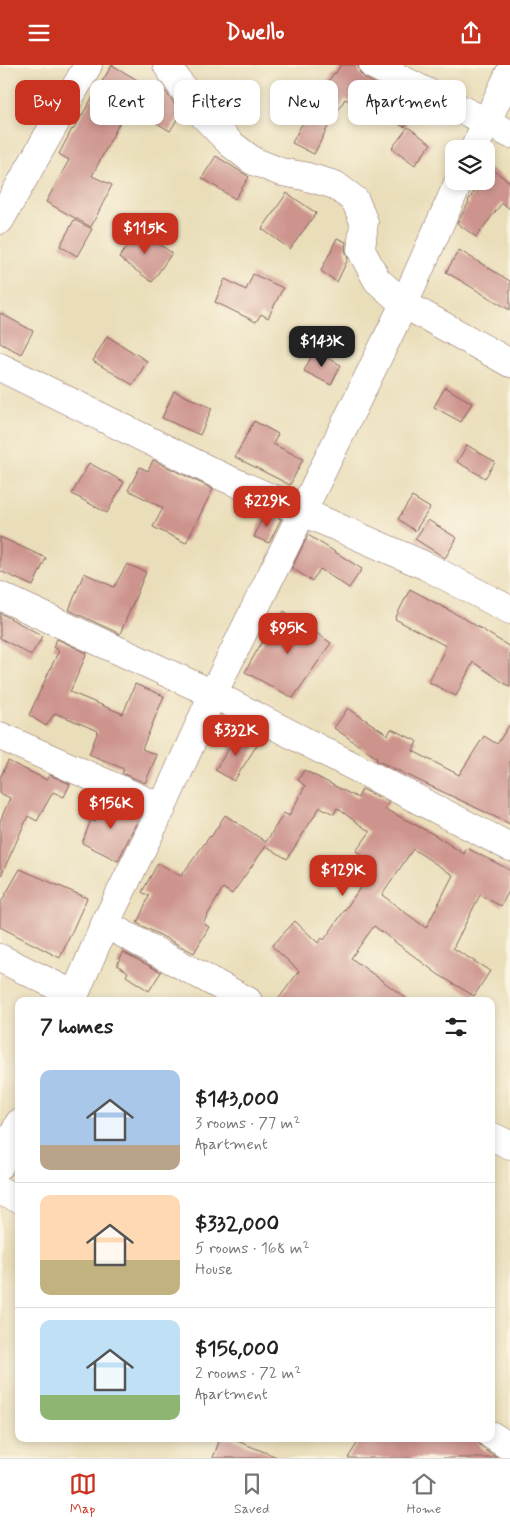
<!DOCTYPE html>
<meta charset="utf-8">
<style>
body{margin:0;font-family:Mynerve,sans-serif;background:#f2f2f2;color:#222;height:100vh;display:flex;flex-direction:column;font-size:19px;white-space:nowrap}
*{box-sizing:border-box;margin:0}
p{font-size:16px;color:#767676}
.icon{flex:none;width:28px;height:28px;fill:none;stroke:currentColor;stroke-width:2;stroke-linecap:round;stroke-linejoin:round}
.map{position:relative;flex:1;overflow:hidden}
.drawer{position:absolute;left:15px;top:932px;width:480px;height:445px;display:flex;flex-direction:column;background:#fff;border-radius:10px;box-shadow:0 2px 8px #0003}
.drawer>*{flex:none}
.top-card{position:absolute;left:15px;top:15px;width:480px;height:45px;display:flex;gap:10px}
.fabs{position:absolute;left:445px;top:75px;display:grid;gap:10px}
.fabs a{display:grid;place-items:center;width:50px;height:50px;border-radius:10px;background:#fff;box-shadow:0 2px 8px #0003;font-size:25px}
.price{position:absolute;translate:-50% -42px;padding:0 11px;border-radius:10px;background:#c8321e;color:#fff;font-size:16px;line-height:32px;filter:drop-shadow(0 1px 2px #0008)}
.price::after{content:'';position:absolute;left:50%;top:30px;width:15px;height:11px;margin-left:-8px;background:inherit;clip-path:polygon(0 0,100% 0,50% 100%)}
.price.active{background:#222;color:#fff}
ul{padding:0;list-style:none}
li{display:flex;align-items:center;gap:15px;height:125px;padding:0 25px}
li+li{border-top:1px solid #e0e0e0}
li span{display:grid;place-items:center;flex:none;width:140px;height:100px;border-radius:10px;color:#555}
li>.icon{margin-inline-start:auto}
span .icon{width:60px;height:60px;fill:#fffc;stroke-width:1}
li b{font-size:21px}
h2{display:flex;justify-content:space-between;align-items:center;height:60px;padding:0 25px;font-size:21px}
.tag{padding:0 18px;border-radius:10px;background:#fff;box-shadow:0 2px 8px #0003;font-size:18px;line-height:45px}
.tag.active{background:#c8321e;color:#fff}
header{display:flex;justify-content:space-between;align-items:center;height:65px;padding:0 25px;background:#c8321e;color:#fff;font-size:22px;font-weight:700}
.dock{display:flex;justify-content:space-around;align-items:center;height:70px;border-top:1px solid #e0e0e0;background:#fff;font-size:14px;color:#767676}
.dock a{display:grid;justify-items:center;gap:2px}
.dock .active{color:#c8321e}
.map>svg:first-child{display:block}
.building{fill:#cd948e;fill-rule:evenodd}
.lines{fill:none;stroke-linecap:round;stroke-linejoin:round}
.minor-casing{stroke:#82625d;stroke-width:29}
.minor{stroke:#fff;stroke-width:28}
</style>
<header><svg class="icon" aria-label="menu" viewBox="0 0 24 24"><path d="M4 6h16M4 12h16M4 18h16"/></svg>Dwello<svg class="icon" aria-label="share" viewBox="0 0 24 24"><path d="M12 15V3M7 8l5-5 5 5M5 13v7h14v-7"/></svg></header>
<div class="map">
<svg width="510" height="1393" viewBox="0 0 510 1393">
<rect width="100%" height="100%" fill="#fcf5e5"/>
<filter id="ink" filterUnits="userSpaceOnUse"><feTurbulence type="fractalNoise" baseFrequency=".02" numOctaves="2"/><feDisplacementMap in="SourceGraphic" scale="10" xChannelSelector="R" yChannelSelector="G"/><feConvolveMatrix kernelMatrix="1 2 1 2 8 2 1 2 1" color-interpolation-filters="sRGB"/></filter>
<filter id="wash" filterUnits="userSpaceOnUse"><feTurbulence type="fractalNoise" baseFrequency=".0096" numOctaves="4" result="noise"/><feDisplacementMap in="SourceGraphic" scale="20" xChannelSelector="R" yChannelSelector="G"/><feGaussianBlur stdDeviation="1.12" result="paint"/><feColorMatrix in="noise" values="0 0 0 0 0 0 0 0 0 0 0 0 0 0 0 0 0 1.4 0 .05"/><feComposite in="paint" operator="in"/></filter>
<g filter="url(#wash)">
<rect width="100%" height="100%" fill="#eadeba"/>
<g id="blocks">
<g class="building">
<path d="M112,0L156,26L158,22L166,27L181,48L170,66L133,44L126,56L122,53L92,111L112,120L91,162L46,137L69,95L59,89L72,64L73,65Z"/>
<path d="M341,0H358L360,8L366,14L417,40L405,62L345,34L330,58L314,89L292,78L305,53L334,8L335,9Z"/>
<path d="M408,62L431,79L415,100L392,83Z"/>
<path d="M216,91L249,112L235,134L202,113Z"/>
<path d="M490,103L510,117V144L502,138L476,172L457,158L469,137L468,136L481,116H486V109Z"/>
<path d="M287,128L316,148L290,184L262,164Z"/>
<path d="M74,155L92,164L77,191L60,181Z"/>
<path d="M139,164L172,188L152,217L119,193Z"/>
<path d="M337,173L346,177L345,184L348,194L337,217L321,206Z"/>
<path d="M459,185L510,216V245L446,207Z"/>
<path d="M253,209L283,223L268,253L261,249L256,257L215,237L225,214L246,225Z"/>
<path d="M0,248L33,266L21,289L0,278Z"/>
<path d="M107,271L147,296L133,320L93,296Z"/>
<path d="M314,286L341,300L331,320L304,306Z"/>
<path d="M445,322L472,338L461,357L434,342Z"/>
<path d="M174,326L212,343L200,370L162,353Z"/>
<path d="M254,356L278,369L273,379L303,394L290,420L235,392Z"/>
<path d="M467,380L495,397L485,413L457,397Z"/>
<path d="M153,395L213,424L186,478L153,462L163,443L128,425L140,402L148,406Z"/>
<path d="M89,398L124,417L107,448L72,429Z"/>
<path d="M412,432L430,443L415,466L398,454Z"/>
<path d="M265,447L281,454L269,478L254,472Z"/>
<path d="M428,455L457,473L445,493L415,474Z"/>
<path d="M308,470L362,504L349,523L320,504L312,516L292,503Z"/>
<path d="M0,472L46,493L33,521L0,506Z"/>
<path d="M127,499L146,507L120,569L69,545L84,508L114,522Z"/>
<path d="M410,524L467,555L510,582V622L473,597L456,631L429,617L446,581L395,554Z"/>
<path d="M284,546L331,578L293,633L245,607L259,582Z"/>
<path d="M0,548L43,571L31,590L0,573Z"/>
<path d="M57,574L87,588L70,627L123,649L135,619L164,631L142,684L157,690L145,718L122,708L124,704L89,689L98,666L55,648L46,661L29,650L59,585L53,582Z"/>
<path d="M348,643L388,670L391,664L417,676L413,686L459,710L484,671L497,679L510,659V759L376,695L377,693L334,663Z"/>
<path d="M239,668L257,680L234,716L215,705Z"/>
<path d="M8,696L47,715L50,710L70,719L64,732L53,727L37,756L28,751L0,813V756L10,733L0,728V713Z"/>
<path d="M304,705L358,733L362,724L389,737L385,744L433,769L464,789L467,783L510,805V824L501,841L480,830L453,883L490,906L474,931L439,910L374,861L351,893L410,936H277L299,906L272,881L295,856L318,878L322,873L324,875L376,800L356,786L370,767L337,743L334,749L320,742L287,794L266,781L232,829L223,823L203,858L209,862L194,888L137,858L149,831L142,827L158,798L181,811L210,771L211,772L225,750L266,777L284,748L289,751L305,721L298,715ZM413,784L453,810L426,863L382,830Z"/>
<path d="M106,735L140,750L118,796L82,778L91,755L95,757Z"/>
<path d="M20,804L87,833L60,893L0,862V839Z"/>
<path d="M123,887L161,907L149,926L126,911L128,907L117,900Z"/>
<path d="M220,1374H232L277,1392V1393H213Z"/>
<path d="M360,1374H476L482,1383L498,1393H348Z"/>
</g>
</g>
</g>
<g filter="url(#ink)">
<use href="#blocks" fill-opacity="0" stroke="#82625d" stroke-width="1"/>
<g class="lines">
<g class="minor-casing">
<g id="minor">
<path d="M167,0L197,44L231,79L253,96L281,107L304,111L335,120L355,135L364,157L361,185L377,215L404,239L510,298"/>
<path d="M373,0L510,69"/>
<path d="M474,84L510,7"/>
<path d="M0,155L88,0"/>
<path d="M0,302L221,411L426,501L510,545"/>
<path d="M0,531L213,629L510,782"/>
<path d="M0,671L162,743"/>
<path d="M105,859L248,936"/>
<path d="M0,893L75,930"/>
<path d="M72,936L105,859L162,743L213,629L404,239L459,116"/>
<path d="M491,1071L510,1080"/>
<path d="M0,1100L19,1058"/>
<path d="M0,1126L19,1134"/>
<path d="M491,1370L510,1382"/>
</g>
</g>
<use href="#minor" class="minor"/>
</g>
</g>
</svg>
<div class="fabs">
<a><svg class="icon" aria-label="layers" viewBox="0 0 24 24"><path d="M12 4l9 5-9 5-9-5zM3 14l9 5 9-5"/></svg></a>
</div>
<b class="price" style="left:145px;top:190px">$115K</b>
<b class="price active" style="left:322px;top:303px">$143K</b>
<b class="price" style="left:267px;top:463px">$229K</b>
<b class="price" style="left:288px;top:590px">$95K</b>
<b class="price" style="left:236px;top:692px">$332K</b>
<b class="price" style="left:111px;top:765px">$156K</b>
<b class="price" style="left:343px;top:832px">$129K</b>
<div class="top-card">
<a class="tag active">Buy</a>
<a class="tag">Rent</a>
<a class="tag">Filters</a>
<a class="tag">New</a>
<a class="tag">Apartment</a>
</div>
<section class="drawer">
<h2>7 homes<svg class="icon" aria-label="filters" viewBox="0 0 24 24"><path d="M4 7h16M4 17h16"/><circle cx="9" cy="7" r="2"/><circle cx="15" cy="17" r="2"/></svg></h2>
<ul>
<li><span style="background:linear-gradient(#a9c7e8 75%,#b9a48a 0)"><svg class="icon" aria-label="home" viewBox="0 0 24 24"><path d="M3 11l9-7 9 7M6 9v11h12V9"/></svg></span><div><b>$143,000</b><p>3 rooms · 77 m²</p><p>Apartment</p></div></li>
<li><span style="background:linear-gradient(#ffd9b3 65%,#c2b280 0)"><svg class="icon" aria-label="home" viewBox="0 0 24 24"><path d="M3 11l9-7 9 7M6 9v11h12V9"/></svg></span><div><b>$332,000</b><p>5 rooms · 168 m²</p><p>House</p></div></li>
<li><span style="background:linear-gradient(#bfe0f5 75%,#8fb573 0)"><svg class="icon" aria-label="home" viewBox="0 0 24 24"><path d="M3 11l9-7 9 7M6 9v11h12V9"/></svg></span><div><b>$156,000</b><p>2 rooms · 72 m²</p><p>Apartment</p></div></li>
</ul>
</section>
</div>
<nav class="dock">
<a class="active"><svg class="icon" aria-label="map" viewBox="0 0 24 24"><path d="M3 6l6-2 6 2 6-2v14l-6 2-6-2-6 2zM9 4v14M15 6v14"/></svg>Map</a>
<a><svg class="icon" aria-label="saved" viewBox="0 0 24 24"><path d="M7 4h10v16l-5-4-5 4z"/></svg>Saved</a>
<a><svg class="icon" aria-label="home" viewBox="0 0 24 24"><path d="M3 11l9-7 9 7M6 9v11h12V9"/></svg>Home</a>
</nav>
